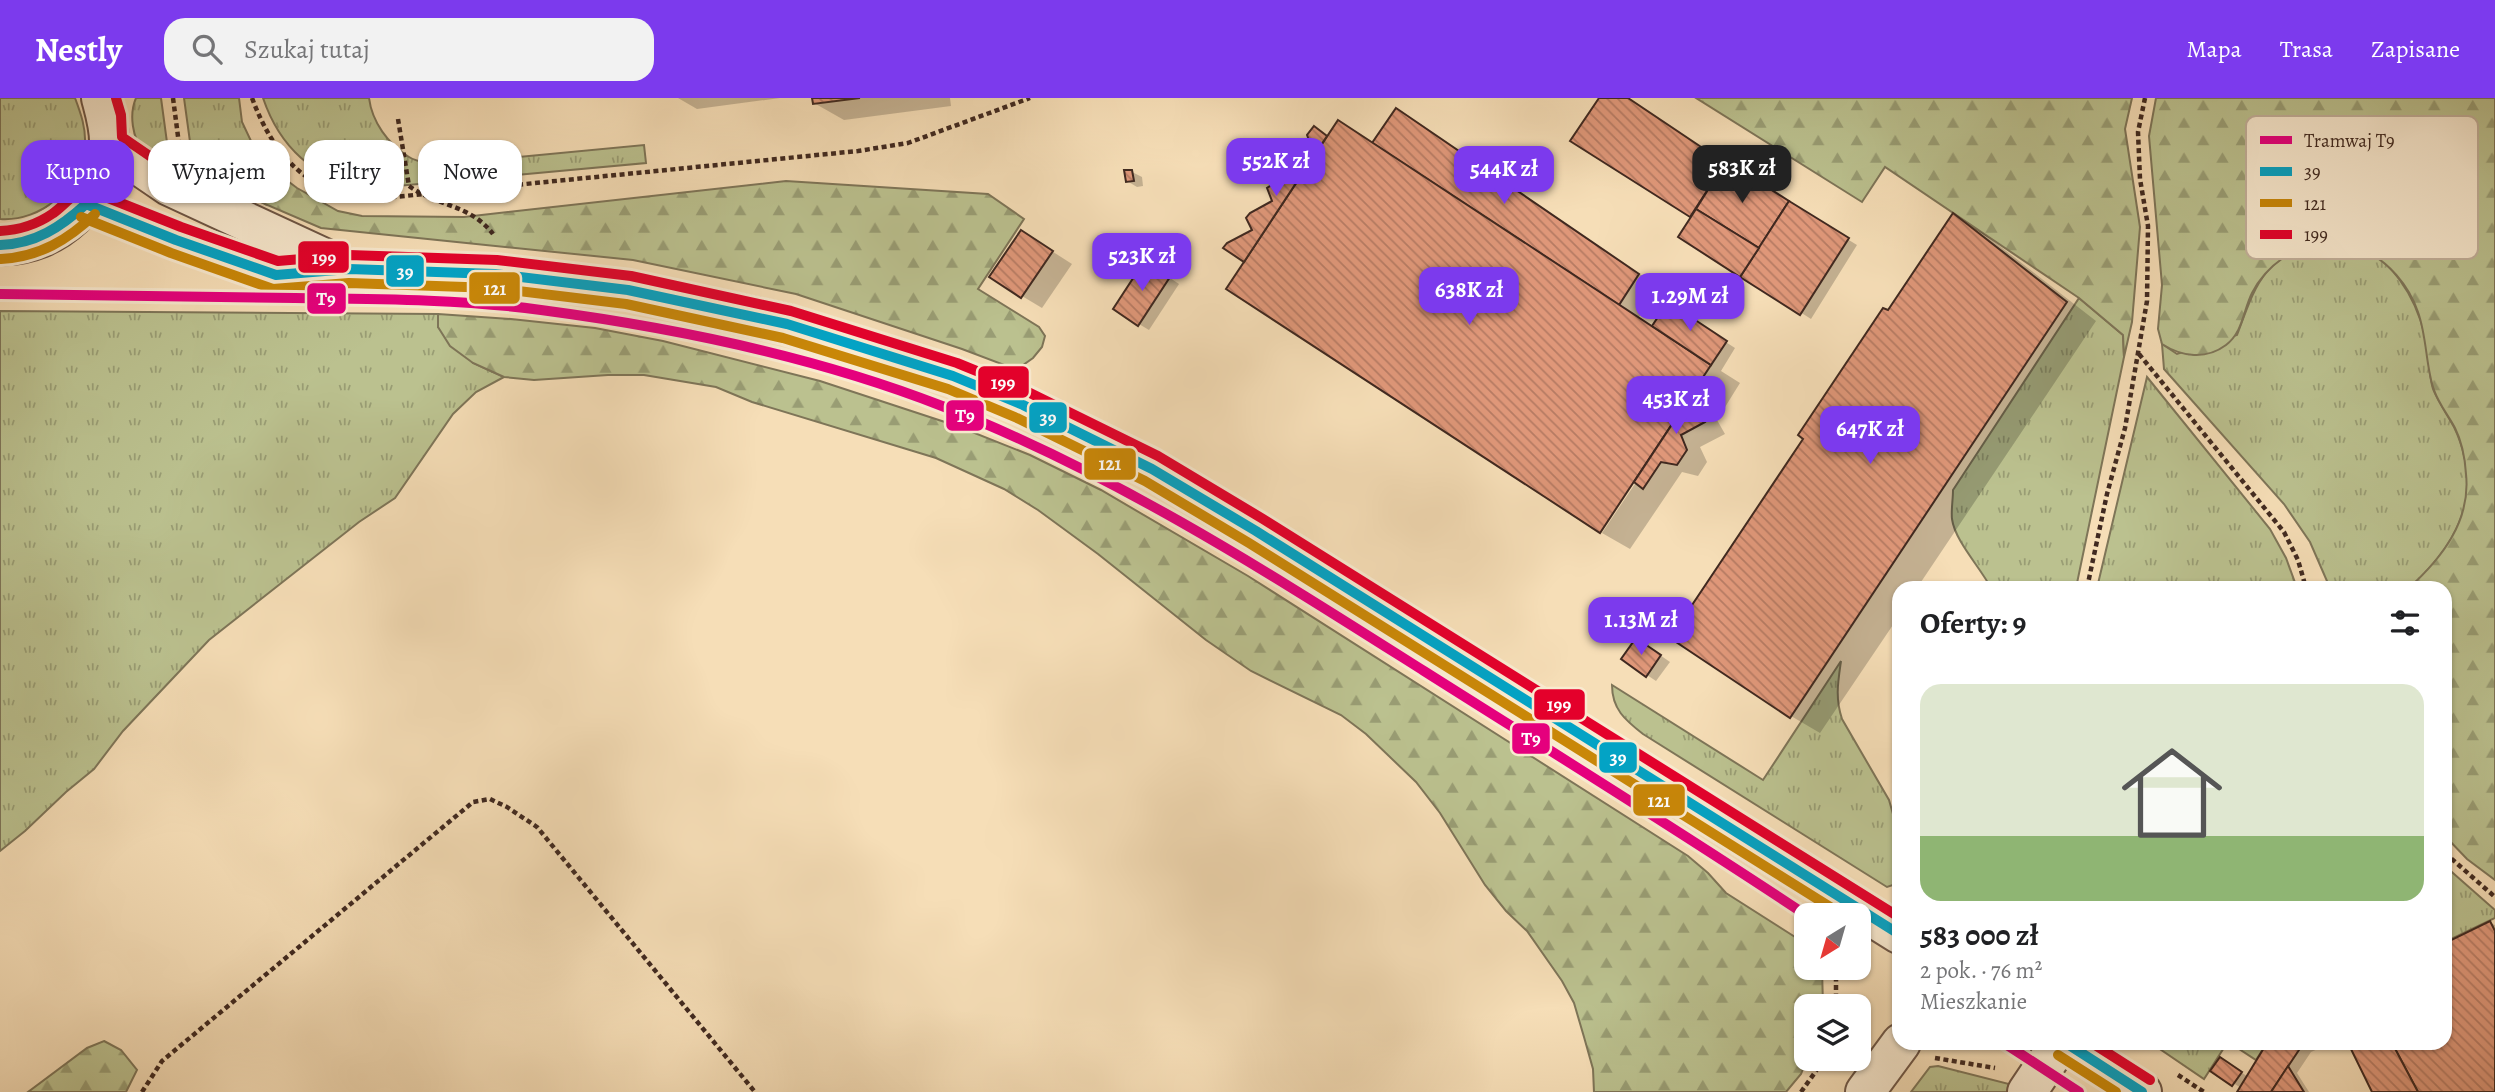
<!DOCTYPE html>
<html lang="pl">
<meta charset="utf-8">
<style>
body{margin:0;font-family:Alegreya,serif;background:#f2f2f2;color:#202124;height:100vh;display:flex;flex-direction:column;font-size:26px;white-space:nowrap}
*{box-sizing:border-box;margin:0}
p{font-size:23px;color:#757577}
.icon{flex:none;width:38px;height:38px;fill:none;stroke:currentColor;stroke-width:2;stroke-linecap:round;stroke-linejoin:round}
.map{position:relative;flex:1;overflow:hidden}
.side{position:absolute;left:1892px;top:483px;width:560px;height:469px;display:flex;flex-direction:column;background:#fff;border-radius:21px;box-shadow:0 2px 5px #0004}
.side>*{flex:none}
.hud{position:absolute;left:21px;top:42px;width:665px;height:63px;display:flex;gap:14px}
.needle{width:46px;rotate:217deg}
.buttons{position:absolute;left:1794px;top:805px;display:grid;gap:14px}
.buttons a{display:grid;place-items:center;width:77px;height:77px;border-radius:14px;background:#fff;box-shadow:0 2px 5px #0004;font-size:35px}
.price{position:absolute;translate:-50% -60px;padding:0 16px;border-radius:14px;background:#7c3aed;color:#fff;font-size:23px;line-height:46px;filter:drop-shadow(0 2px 4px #0008)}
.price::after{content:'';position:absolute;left:50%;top:42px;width:21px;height:16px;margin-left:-10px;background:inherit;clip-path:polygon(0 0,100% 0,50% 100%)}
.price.selected{background:#222;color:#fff}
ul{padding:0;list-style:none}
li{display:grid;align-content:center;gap:14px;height:371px;padding:0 28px}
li+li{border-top:2px solid #e0e0e0}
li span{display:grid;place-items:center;height:217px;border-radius:21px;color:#555}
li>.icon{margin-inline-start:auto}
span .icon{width:126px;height:126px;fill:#fffc;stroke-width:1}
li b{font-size:30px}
h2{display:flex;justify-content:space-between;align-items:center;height:84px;padding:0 28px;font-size:30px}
.chip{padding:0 24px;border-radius:21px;background:#fff;box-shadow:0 2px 5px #0004;font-size:24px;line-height:63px}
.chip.selected{background:#7c3aed;color:#fff}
header{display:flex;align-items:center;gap:42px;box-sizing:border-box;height:98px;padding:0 35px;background:#7c3aed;color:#fff}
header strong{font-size:33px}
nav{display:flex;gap:38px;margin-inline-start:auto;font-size:24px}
.search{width:490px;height:63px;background:#f2f2f2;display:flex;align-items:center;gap:18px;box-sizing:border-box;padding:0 24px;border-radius:21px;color:#757577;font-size:26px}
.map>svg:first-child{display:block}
.grass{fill:url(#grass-tufts);stroke:#7e7558;stroke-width:2}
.forest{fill:url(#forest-firs);stroke:#7e7558;stroke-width:2}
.shadow{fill:#0003}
.building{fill:url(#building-back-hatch);stroke:#402920;stroke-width:2}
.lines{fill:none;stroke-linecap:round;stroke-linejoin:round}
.minor-casing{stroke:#6e5646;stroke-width:42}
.path{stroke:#402920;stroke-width:4.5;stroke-dasharray:5 3.5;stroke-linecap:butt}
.minor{stroke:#f9ead0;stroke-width:38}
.bus-1-casing{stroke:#f9ead0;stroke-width:16}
.bus-2-casing{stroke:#f9ead0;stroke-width:16}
.bus-3-casing{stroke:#f9ead0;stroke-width:16}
.bus-1{stroke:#03a3c5;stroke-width:10}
.bus-2{stroke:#c98708;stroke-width:10}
.bus-3{stroke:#e4002b;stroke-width:10}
.tram-1-casing{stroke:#f9ead0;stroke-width:16}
.tram-1{stroke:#e5007d;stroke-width:10}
.key{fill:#f9ead0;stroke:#c2b09b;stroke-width:2}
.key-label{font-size:19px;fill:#402920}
.line-badge{stroke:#f9ead0;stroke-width:2.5}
.badge-label{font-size:19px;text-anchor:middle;font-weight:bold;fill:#fff}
</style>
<header>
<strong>Nestly</strong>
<div class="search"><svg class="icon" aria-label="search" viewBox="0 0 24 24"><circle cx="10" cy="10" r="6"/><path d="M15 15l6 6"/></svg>Szukaj tutaj</div>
<nav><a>Mapa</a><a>Trasa</a><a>Zapisane</a></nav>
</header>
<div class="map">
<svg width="2495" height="994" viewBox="0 0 2495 994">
<defs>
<pattern id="grass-tufts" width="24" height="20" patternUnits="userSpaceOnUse" patternTransform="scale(1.75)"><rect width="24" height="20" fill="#bbc18f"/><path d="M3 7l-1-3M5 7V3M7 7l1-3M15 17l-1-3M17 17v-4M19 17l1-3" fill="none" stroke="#999d74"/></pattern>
<pattern id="forest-firs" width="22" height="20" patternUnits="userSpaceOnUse" patternTransform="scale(1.75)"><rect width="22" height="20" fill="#bbc18f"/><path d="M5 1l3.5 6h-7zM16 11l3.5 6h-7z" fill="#999d74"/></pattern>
<pattern id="building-back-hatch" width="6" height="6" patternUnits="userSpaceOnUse" patternTransform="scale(1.75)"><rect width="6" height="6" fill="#df9779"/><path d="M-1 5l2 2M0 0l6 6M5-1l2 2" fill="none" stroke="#b67b63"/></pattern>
</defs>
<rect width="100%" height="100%" fill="#f6deb7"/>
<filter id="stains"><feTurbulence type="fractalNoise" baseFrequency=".00286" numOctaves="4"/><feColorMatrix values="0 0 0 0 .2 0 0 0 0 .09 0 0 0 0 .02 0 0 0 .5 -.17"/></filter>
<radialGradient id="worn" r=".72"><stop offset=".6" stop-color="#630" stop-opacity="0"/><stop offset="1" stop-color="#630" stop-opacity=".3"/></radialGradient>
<g class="grass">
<path d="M0,0H75C81,16 86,30 85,47C83,89 41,124 0,121Z"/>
<path d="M136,0H161L171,74C162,68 150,62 144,54C132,40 129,16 136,0Z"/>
<path d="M184,0H239L242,24L260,62L252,61L246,73L265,106L194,73Z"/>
<path d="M263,0H369C372,24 388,46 409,59C416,64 428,65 436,67L644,47L646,65L365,91C313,79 280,50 263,0Z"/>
<path d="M2324,144C2332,144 2343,143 2351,145C2391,157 2416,200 2425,238C2429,255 2428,274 2433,291C2438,304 2447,316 2454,329C2463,347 2470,376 2467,396C2462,434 2437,465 2409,490H2330L2310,444L2284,406L2164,271L2162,246L2177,256L2237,237C2257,183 2263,159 2324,144Z"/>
<path d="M2079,200L2123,237L2124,259L2076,490H1991C1980,469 1955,443 1952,421C1951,412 1953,402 1953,392Z"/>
<path d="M0,213L438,216V229L473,265L504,279L476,294L453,316L395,400L359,424L209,542L123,633L94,671L66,694L25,733L0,753Z"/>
<path d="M2147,279L2270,431L2286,460L2297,490H2097Z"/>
<path d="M1841,563C1838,584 1835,600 1842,621L1889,702L1899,737V785L1887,789L1643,636C1625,622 1612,611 1612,587L1763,682Z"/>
<path d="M2445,768L2495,812V820L2445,844Z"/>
<path d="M2151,945H2227L2204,981Z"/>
<path d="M2230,945H2267L2256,962Z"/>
<path d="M1938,968L2013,987L2008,994H1911L1930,969Z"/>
</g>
<g class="forest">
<path d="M1696,0H2132L2125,31L2140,129L2132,224L2124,259L2123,237L2079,200L1885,69L1862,104Z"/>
<path d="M2156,0H2495V782L2467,761L2445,738V490H2409C2442,460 2471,423 2466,376C2465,360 2462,344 2455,330C2448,317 2439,306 2434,292C2426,271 2427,239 2418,214C2399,159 2336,121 2283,160C2270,169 2259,181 2252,195C2243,213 2243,234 2226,247C2206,262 2182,259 2162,246L2158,231L2162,187L2149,38Z"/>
<path d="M252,61L260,62L297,90L338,113L362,118L464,119L786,83L988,96L1024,121L978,191L1039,229L1045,238L1042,249L1033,260L1023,267L1012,270L962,251L796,196L633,162L321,130L265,106L246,73L247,65Z"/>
<path d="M438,216L511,221L595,230L663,243L820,283L957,328L1030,357L1101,392L1248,478L1688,758L1708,775L1726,795L1806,846V870H1822L1823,908H1806L1807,961L1801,976L1786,994H1594L1593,971L1584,939L1574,905L1562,883L1527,833L1506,813L1485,787L1440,715L1416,684L1366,636L1341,617L1251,573L1206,542L1098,456L1038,412L1004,391L936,360L752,304L716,289L644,277H608L534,282L504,279L473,265L450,248L438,229Z"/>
<path d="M104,943L121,952L137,972L126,994H28L87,950Z"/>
</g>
<g class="shadow">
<path d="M678,0H780L697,11Z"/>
<path d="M814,0H950L951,8L844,22L814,5Z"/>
<path d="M1601,0H1626L1726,67L1857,147L1811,221L1680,138L1693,119L1573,42Z"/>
<path d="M1396,12L1659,189L1639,219L1654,229L1668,207L1735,250L1721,273L1740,285L1717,322L1725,336L1700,349L1707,364L1698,378L1682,374L1630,451L1602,435L1665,341L1246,163L1255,133L1312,46L1314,31L1328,39L1374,45Z"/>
<path d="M1132,74L1142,79L1143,88L1137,89L1127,83Z"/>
<path d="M1953,118L1983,135L2096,223L1917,490H1899V518L1820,635L1791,618L1889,215Z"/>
<path d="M1022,134L1072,166L1042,210L1022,198Z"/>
<path d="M1155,170L1179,186L1149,232L1139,226Z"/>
<path d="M1647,548L1670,564L1656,583L1647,577Z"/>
<path d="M2490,825L2495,827V994H2374L2350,945H2445V847Z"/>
<path d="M2269,945H2331L2311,954L2297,975L2309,994H2239L2241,990L2213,972L2231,967L2248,979Z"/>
</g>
<g class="building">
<path d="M812,0H860L813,6Z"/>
<path d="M1599,0H1628L1725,65L1690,119L1570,43Z"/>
<path d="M1396,10L1639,176L1619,207L1372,45Z"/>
<path d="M1338,22L1711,267L1600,435L1226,191Z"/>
<path d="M1314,28L1327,38L1244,164L1223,150L1227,145L1252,132L1246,120L1250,115L1272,103L1267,90L1292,74L1287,62L1310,45L1307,37Z"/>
<path d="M1726,63L1789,103L1759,150L1696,111Z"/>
<path d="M1124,72H1132L1134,83L1126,84Z"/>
<path d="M1789,103L1849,140L1800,217L1740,179Z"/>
<path d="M1696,111L1759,150L1740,179L1678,139Z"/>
<path d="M1953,115L2067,204L1790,620L1670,540L1803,341L1798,337L1883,210L1888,212Z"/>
<path d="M1021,132L1053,153L1021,200L989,179Z"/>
<path d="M1145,162L1170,179L1138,228L1113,211Z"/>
<path d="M1668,204L1727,243L1711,267L1652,228Z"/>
<path d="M1702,281L1711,288L1697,309L1705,324L1681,337L1687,352L1677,367L1661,364L1643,391L1634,384Z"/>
<path d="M1636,540L1661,557L1646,579L1621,561Z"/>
<path d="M2490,823L2495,833V994H2418L2392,945H2445V845Z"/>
<path d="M2267,945H2309L2301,949L2271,994H2237Z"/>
<path d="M2348,945H2392L2418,994H2372Z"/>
<path d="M2220,959L2242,974L2232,988L2210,973Z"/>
<path d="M2288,968L2304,994H2271Z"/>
</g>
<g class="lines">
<g class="minor-casing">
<g id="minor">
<path d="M109,47L169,88L346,170"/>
<path d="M86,106L176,142L276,177L349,171L495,176L628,192L787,226L953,278L1023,307L1152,371L1256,433L1899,836"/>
<path d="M0,147C55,150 104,101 109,48C110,31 105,15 101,0"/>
<path d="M2066,945L2142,994"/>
<path d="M1865,994L1901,945"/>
<path d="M2027,994L2060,945"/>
</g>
</g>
<g class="path">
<path d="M173,0L179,46"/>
<path d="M252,0C273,56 304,91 364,102L858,53L908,45L1030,0"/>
<path d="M398,21L409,88C436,108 470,106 493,136"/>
<path d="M2139,256L2284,434L2298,462L2306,490"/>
<path d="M2087,490L2107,396L2125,330L2147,203L2148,128L2140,81L2138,34L2145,0"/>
<path d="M2445,755L2495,799"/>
<path d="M1836,870V908"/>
<path d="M1935,960L1995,970"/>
<path d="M2178,977L2204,994"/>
<path d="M142,994L162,963L473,704L490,701L507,709L537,729L755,994"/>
<path d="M1801,994L1816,973L1821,961"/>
</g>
<use href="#minor" class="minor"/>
<g class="bus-1-casing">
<g id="bus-1">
<path d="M86,106L176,142L276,177L349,171L495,176L628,192L787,226L953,278L1023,307L1152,371L1256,433L1899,836"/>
<path d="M0,147C35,146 61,129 86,106"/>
<path d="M2066,945L2142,994"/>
</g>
</g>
<g class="bus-2-casing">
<g id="bus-2">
<path d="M81,119L171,155L273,191L349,185L494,190L626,206L783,240L948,291L1017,320L1145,383L1249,445L1843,817"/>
<path d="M1,161C39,159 68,142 95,116"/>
<path d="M2058,957L2116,994"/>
</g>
</g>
<g class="bus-3-casing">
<g id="bus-3">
<path d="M116,0L121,17L122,39L176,76L222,97"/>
<path d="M0,133C19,132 36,127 52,116C64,108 74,93 88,92L181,129L278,163L349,157L497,162L631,178L791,213L957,265L1028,294L1158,358L1263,421L1899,819"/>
<path d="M2092,945L2150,982"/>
</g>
</g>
<use href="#bus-1" class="bus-1"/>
<use href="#bus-2" class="bus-2"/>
<use href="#bus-3" class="bus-3"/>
<g class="tram-1-casing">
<g id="tram-1">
<path d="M0,196C98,197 197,199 295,200C377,201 460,201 541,212C677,230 814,258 942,308C1114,375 1269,475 1424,573C1552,654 1680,733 1806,817"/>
<path d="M2004,945L2079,994"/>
</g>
</g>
<use href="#tram-1" class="tram-1"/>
</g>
<rect x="2246" y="18" width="232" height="143" rx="10" class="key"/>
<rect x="2260" y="38" width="32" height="8" fill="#e5007d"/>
<rect x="2260" y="69" width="32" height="9" fill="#03a3c5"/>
<rect x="2260" y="101" width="32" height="8" fill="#c98708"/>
<rect x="2260" y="132" width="32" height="9" fill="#e4002b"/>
<g class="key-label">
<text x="2304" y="49">Tramwaj T9</text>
<text x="2304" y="80">39</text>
<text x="2304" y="112">121</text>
<text x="2304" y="143">199</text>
</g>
<g class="line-badge">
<rect x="297" y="142" width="53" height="34" rx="7" fill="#e4002b"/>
<rect x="385" y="156" width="40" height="34" rx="7" fill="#03a3c5"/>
<rect x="468" y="173" width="53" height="34" rx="7" fill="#c98708"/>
<rect x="306" y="184" width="41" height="33" rx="7" fill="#e5007d"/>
<rect x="977" y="267" width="53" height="34" rx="7" fill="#e4002b"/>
<rect x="945" y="301" width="40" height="33" rx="7" fill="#e5007d"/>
<rect x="1028" y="303" width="40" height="33" rx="7" fill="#03a3c5"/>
<rect x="1083" y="349" width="54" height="34" rx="7" fill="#c98708"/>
<rect x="1533" y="590" width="53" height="33" rx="7" fill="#e4002b"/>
<rect x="1511" y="624" width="40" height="33" rx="7" fill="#e5007d"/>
<rect x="1598" y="643" width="40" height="33" rx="7" fill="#03a3c5"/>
<rect x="1632" y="685" width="54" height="34" rx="7" fill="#c98708"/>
</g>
<g class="badge-label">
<text x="324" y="166">199</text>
<text x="405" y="180">39</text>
<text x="495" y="197">121</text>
<text x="326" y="207">T9</text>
<text x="1003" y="291">199</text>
<text x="965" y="324">T9</text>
<text x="1048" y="326">39</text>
<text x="1110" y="372">121</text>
<text x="1559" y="613">199</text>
<text x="1531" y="647">T9</text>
<text x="1618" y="666">39</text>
<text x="1659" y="709">121</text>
</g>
<rect width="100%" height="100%" filter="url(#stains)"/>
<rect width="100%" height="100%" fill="url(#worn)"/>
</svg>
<div class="buttons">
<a><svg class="needle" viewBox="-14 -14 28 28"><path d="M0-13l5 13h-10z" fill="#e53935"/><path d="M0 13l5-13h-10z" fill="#757577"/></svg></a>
<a><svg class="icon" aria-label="layers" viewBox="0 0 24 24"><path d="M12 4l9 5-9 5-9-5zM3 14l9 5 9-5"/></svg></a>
</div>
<b class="price" style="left:1276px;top:100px">552K zł</b>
<b class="price selected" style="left:1742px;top:107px">583K zł</b>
<b class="price" style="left:1504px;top:108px">544K zł</b>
<b class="price" style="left:1142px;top:195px">523K zł</b>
<b class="price" style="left:1469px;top:229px">638K zł</b>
<b class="price" style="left:1690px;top:235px">1.29M zł</b>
<b class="price" style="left:1676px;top:338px">453K zł</b>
<b class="price" style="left:1870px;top:368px">647K zł</b>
<b class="price" style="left:1641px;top:559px">1.13M zł</b>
<div class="hud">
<a class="chip selected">Kupno</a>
<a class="chip">Wynajem</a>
<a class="chip">Filtry</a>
<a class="chip">Nowe</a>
</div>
<section class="side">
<h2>Oferty: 9<svg class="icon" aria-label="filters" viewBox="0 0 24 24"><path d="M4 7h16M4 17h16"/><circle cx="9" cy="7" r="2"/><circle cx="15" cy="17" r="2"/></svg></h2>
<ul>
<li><span style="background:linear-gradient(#dfe7d0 70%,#8fb573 0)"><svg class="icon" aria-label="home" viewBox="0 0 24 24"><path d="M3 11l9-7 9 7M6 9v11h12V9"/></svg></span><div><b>583 000 zł</b><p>2 pok. · 76 m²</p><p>Mieszkanie</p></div></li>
</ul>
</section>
</div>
